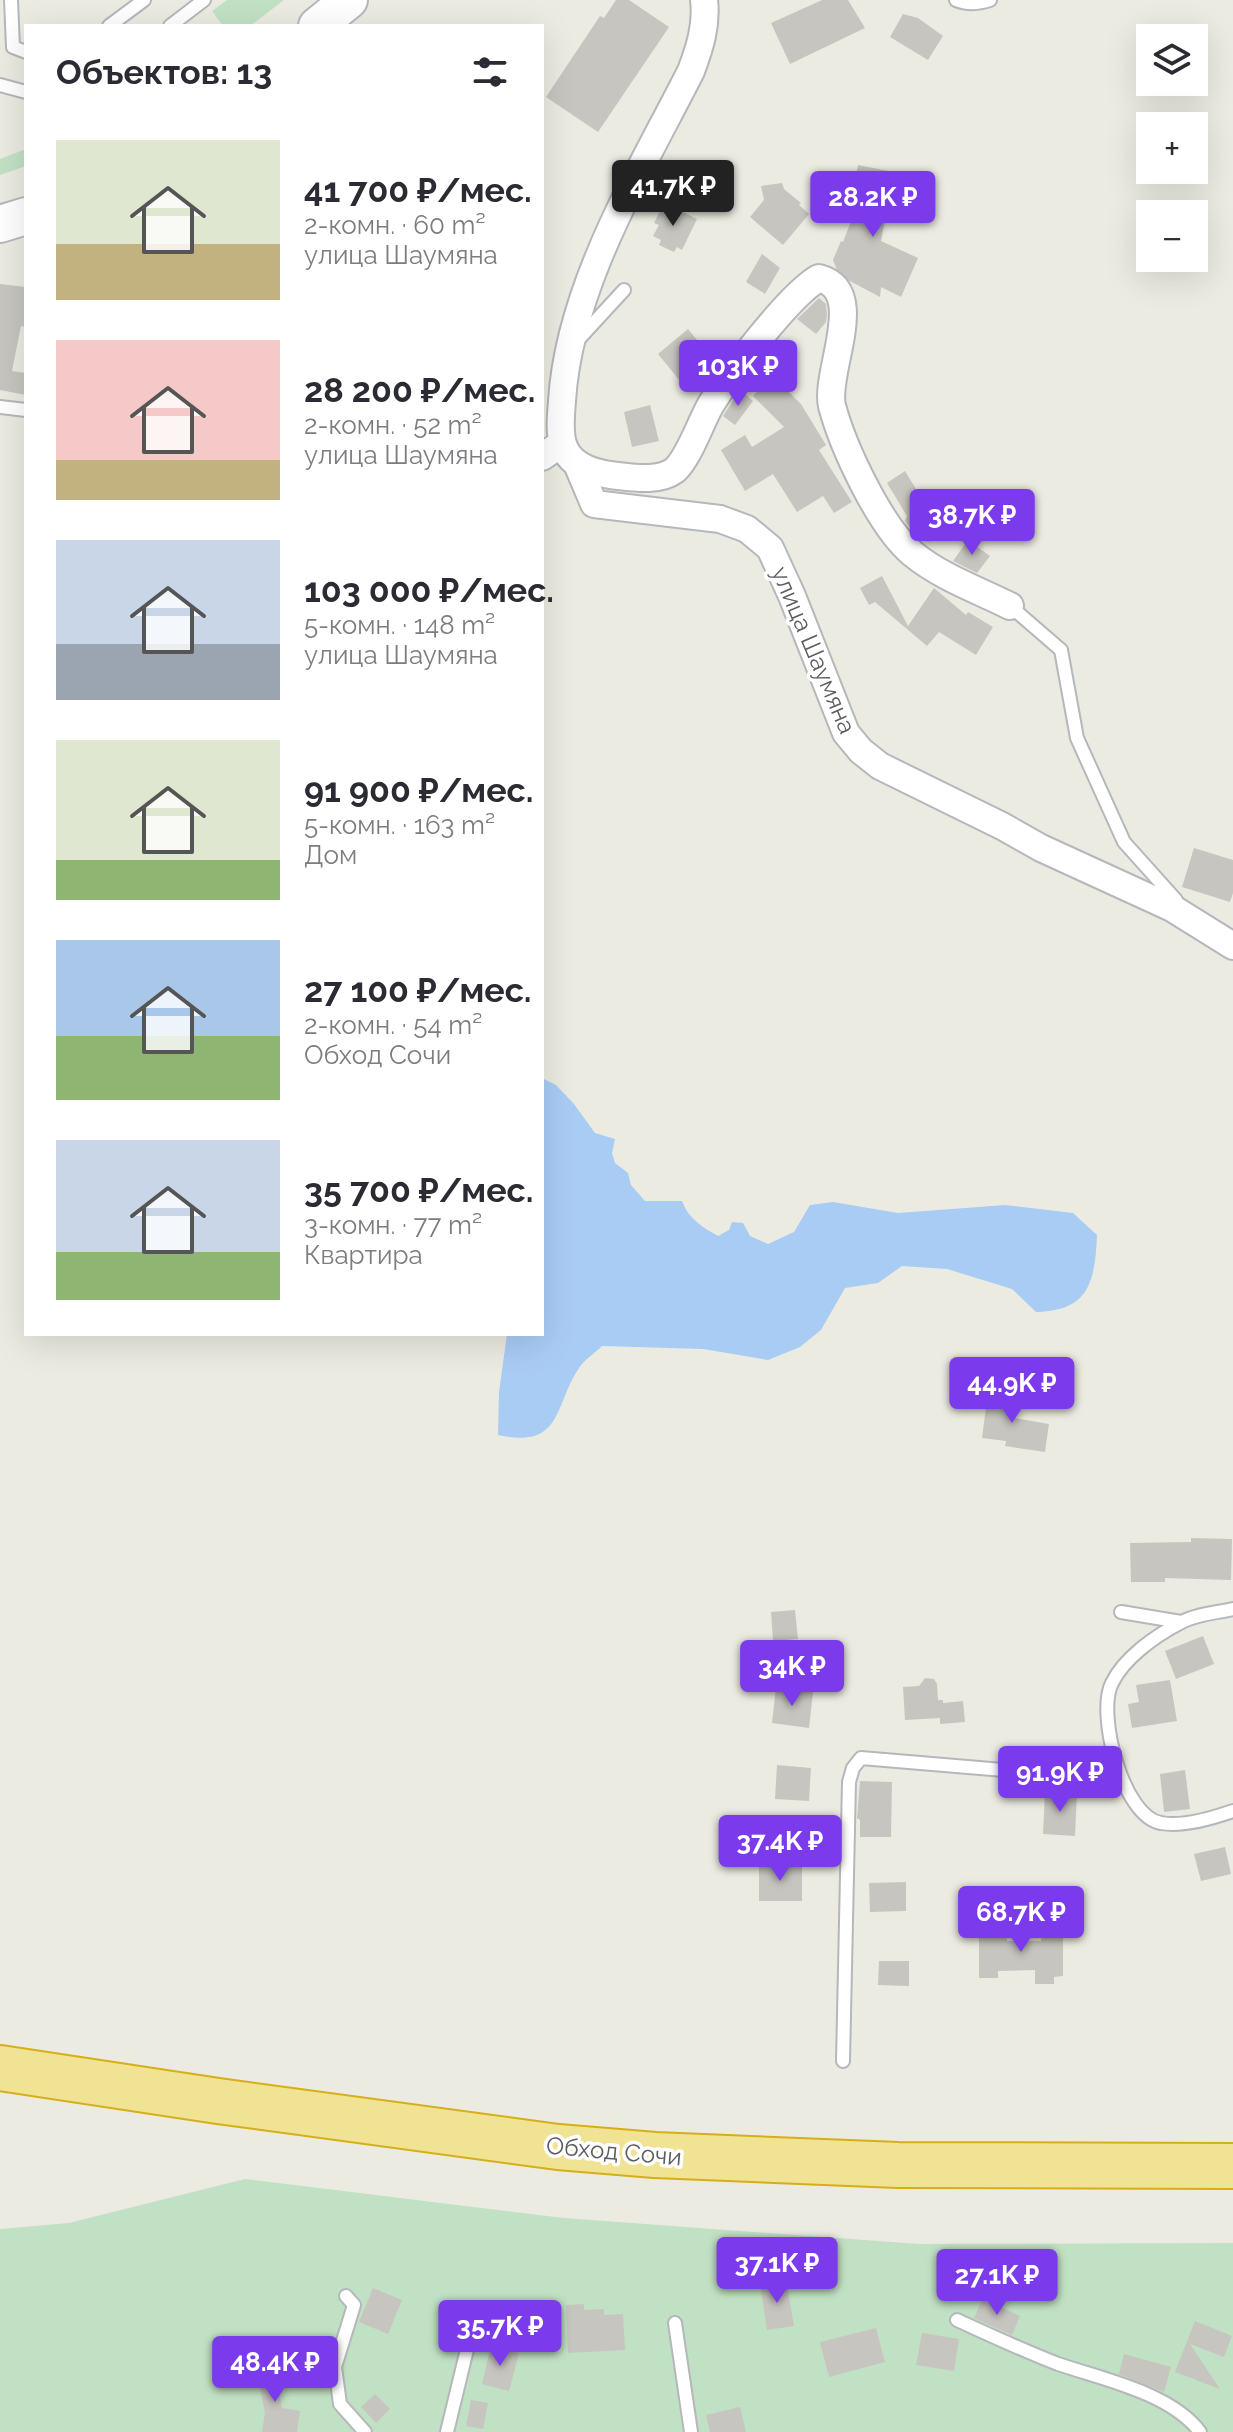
<!DOCTYPE html>
<html lang="ru">
<meta charset="utf-8">
<style>
body{margin:0;font-family:Raleway,sans-serif;background:#f7f7f7;color:#2b2b33;height:100vh;display:flex;flex-direction:column;font-size:30px;white-space:nowrap}
*{box-sizing:border-box;margin:0}
p{font-size:26px;color:#7c7c81}
.icon{flex:none;width:44px;height:44px;fill:none;stroke:currentColor;stroke-width:2;stroke-linecap:round;stroke-linejoin:round}
.map{position:relative;flex:1;overflow:hidden}
.drawer{position:absolute;left:24px;top:24px;width:520px;height:1312px;display:flex;flex-direction:column;background:#fff;border-radius:0px;box-shadow:0 8px 32px #0002}
.drawer>*{flex:none}
.buttons{position:absolute;left:1136px;top:24px;display:grid;gap:16px}
.buttons a{display:grid;place-items:center;width:72px;height:72px;border-radius:0px;background:#fff;box-shadow:0 8px 32px #0002;font-size:40px}
.price{position:absolute;translate:-50% -68px;padding:0 18px;border-radius:8px;background:#7c3aed;color:#fff;font-size:26px;line-height:52px;filter:drop-shadow(0 2px 4px #0008)}
.price::after{content:'';position:absolute;left:50%;top:48px;width:24px;height:18px;margin-left:-12px;background:inherit;clip-path:polygon(0 0,100% 0,50% 100%)}
.price.on{background:#222;color:#fff}
ul{padding:0;list-style:none}
li{display:flex;align-items:center;gap:24px;height:200px;padding:0 32px}
li span{display:grid;place-items:center;flex:none;width:224px;height:160px;border-radius:0px;color:#555}
li>.icon{margin-inline-start:auto}
span .icon{width:96px;height:96px;fill:#fffc;stroke-width:1}
li b{font-size:34px}
h2{display:flex;justify-content:space-between;align-items:center;height:96px;padding:0 32px;font-size:34px}
.map>svg:first-child{display:block}
.green{fill:#c1e1c4}
.water{fill:#a9ccf5}
.building{fill:#c7c5bf}
.lines{fill:none;stroke-linecap:round;stroke-linejoin:round}
.lane-casing{stroke:#b5b7bb;stroke-width:16}
.street-casing{stroke:#b5b7bb;stroke-width:30}
.secondary-casing{stroke:#b6b8bd;stroke-width:40}
.highway-casing{stroke:#d6ae18;stroke-width:48}
.lane{stroke:#fff;stroke-width:12}
.street{stroke:#fff;stroke-width:26}
.secondary{stroke:#fff;stroke-width:36}
.highway{stroke:#f1e394;stroke-width:44}
.labels{text-anchor:middle;dominant-baseline:central;stroke-width:7;stroke-linejoin:round;paint-order:stroke}
.street-label{font-size:24px;fill:#5b5d61;stroke:#fff}
</style>
<div class="map">
<svg width="1233" height="2432" viewBox="0 0 1233 2432">
<rect width="100%" height="100%" fill="#ecebe2"/>
<g class="green">
<path d="M227,0H284L250,26H223L212,11Z"/>
<path d="M26,149V166L0,175V159Z"/>
<path d="M245,2179L564,2218L919,2244L1233,2243V2432H0V2229L69,2223Z"/>
</g>
<path class="water" d="M542,1078L556,1085L574,1104L595,1133L615,1139L612,1153L615,1163L628,1173L631,1185L645,1201H682C688,1218 702,1227 718,1236L729,1230L732,1222L743,1223L750,1236L768,1244L794,1232L810,1205L833,1202L898,1213L1005,1205L1073,1213L1097,1235C1095,1282 1089,1311 1036,1312L1012,1289L947,1269L902,1266L878,1283L845,1288L821,1330L800,1347L768,1360L703,1349L602,1346C595,1353 584,1360 579,1368C553,1407 563,1449 498,1435L499,1392L507,1334H542Z"/>
<g class="building">
<path d="M616,0H629L669,27L598,132L546,97L600,16L604,18Z"/>
<path d="M822,0H848L865,28L790,64L771,23Z"/>
<path d="M903,14L918,18L943,36L928,60L890,37Z"/>
<path d="M858,165L894,172L881,241L918,258L901,297L881,287L880,297L848,280L837,270L833,260L841,241L843,242L856,208L850,206Z"/>
<path d="M716,167L732,176L717,202L701,193Z"/>
<path d="M782,183L784,189L801,203L799,205L809,214L783,245L750,217L764,200L761,186Z"/>
<path d="M664,203L697,219L682,250L677,247L674,252L659,245L661,240L653,236L659,225L654,223Z"/>
<path d="M762,254L780,268L765,294L746,282Z"/>
<path d="M0,284L26,287V327L21,326L12,371L26,373V395L0,390Z"/>
<path d="M819,298L826,304L827,315L826,322L816,334L797,319Z"/>
<path d="M688,329L711,357L681,382L658,354Z"/>
<path d="M772,375L801,404L826,445L819,450L852,502L834,513L823,496L797,512L773,474L745,491L721,450L745,435L752,447L784,427L753,396Z"/>
<path d="M740,390L753,401L735,425L723,416Z"/>
<path d="M650,405L659,441L632,447L624,412Z"/>
<path d="M905,471L927,507L944,516L930,542L915,533L905,521L907,516L887,483Z"/>
<path d="M968,540L990,556L977,573L953,561Z"/>
<path d="M882,576L908,626L934,588L966,615L968,612L993,627L976,655L939,632L927,646L875,602L869,605L860,588Z"/>
<path d="M1194,848L1233,860V893L1230,902L1182,887Z"/>
<path d="M988,1392L1018,1396L1015,1418L1049,1424L1045,1452L1005,1446L1006,1441L982,1438Z"/>
<path d="M1191,1538L1232,1539L1231,1580L1165,1578V1582H1131L1130,1543L1191,1542Z"/>
<path d="M795,1610L798,1639L773,1641L771,1612Z"/>
<path d="M1203,1636L1214,1664L1176,1679L1165,1651Z"/>
<path d="M925,1678L934,1679L937,1684L938,1700H943V1703L963,1701L965,1722L940,1724V1718L905,1720L903,1687L919,1686Z"/>
<path d="M1170,1680L1177,1721L1132,1728L1128,1704L1139,1702L1136,1685Z"/>
<path d="M776,1687L813,1692L809,1728L772,1723Z"/>
<path d="M777,1765L811,1768L809,1801L775,1799Z"/>
<path d="M1185,1770L1190,1809L1164,1812L1160,1774Z"/>
<path d="M860,1781L892,1782L891,1837H860V1820L857,1818Z"/>
<path d="M1045,1791L1077,1793L1075,1836L1043,1834Z"/>
<path d="M1225,1847L1231,1874L1201,1881L1194,1854Z"/>
<path d="M771,1862H789V1866H802V1901H759V1866H771Z"/>
<path d="M906,1882V1911L870,1912L869,1883Z"/>
<path d="M986,1923H1007V1941H1041V1929H1063V1976L1054,1977V1984H1035V1970L998,1971V1978H979V1935H986Z"/>
<path d="M879,1961H909V1986L878,1985Z"/>
<path d="M786,2279L794,2326L767,2330L760,2284Z"/>
<path d="M373,2288L402,2300L388,2334L359,2322Z"/>
<path d="M982,2299L1020,2316L1012,2335L974,2318Z"/>
<path d="M584,2304V2310L604,2309V2315L623,2314L625,2350L568,2353L566,2305Z"/>
<path d="M1195,2321L1232,2336L1224,2357L1190,2344L1220,2389L1175,2372Z"/>
<path d="M876,2328L885,2362L829,2377L820,2342Z"/>
<path d="M922,2333L959,2339L954,2371L916,2365Z"/>
<path d="M491,2346L519,2353L509,2391L482,2384Z"/>
<path d="M1124,2354L1171,2367L1164,2392L1119,2374Z"/>
<path d="M274,2365L282,2408L300,2411L297,2432H262L265,2413L256,2369Z"/>
<path d="M375,2394L390,2409L376,2423L361,2407Z"/>
<path d="M471,2400L488,2403L483,2429L466,2426Z"/>
<path d="M740,2407L746,2432H710L706,2415Z"/>
</g>
<g class="lines">
<g class="lane-casing">
<g id="lane">
<path d="M11,0L13,47L26,52"/>
<path d="M956,0C968,5 978,4 990,0"/>
<path d="M109,26L144,0"/>
<path d="M170,26L204,0"/>
<path d="M0,85L26,92"/>
<path d="M578,340L624,290"/>
<path d="M0,407L26,410"/>
<path d="M1010,606L1061,650L1077,738L1124,842L1176,900"/>
<path d="M1233,1609C1216,1613 1195,1614 1180,1623C1155,1636 1124,1658 1112,1683C1096,1714 1123,1817 1161,1823C1182,1827 1213,1818 1233,1811"/>
<path d="M1121,1612L1181,1622"/>
<path d="M843,2061L849,1782L853,1768L861,1758L1120,1780"/>
<path d="M346,2296L354,2305L335,2367L340,2404L365,2432"/>
<path d="M957,2320C990,2335 1024,2351 1058,2364C1102,2379 1171,2393 1200,2432"/>
<path d="M675,2323L691,2432"/>
<path d="M447,2432L470,2337"/>
</g>
</g>
<g class="street-casing">
<g id="street">
<path d="M704,0C707,25 700,47 691,71C640,172 569,286 562,401C561,415 559,431 563,444C569,465 590,472 610,475C630,477 658,483 675,470C689,457 700,424 710,406C728,376 790,294 819,278C869,291 824,372 832,406C843,447 880,527 913,554C941,577 978,590 1010,606"/>
<path d="M542,457L562,443"/>
<path d="M577,464L594,504L720,519L747,529L770,548L792,596L846,733L861,751L880,766L1002,826L1041,848L1172,908L1233,946"/>
</g>
</g>
<g class="secondary-casing">
<g id="secondary">
<path d="M317,26L349,0"/>
<path d="M0,224L26,216"/>
</g>
</g>
<g class="highway-casing">
<path id="highway" d="M0,2068L218,2101L558,2147L655,2155L898,2165L1233,2166"/>
</g>
<use href="#lane" class="lane"/>
<use href="#street" class="street"/>
<use href="#secondary" class="secondary"/>
<use href="#highway" class="highway"/>
</g>
<g class="labels">
<g class="street-label">
<text transform="translate(814 650) rotate(67)">улица Шаумяна</text>
<text transform="translate(614 2151) rotate(5)">Обход Сочи</text>
</g>
</g>
</svg>
<div class="buttons">
<a><svg class="icon" aria-label="layers" viewBox="0 0 24 24"><path d="M12 4l9 5-9 5-9-5zM3 14l9 5 9-5"/></svg></a>
<a>+</a>
<a>−</a>
</div>
<b class="price on" style="left:673px;top:228px">41.7K ₽</b>
<b class="price" style="left:873px;top:239px">28.2K ₽</b>
<b class="price" style="left:738px;top:408px">103K ₽</b>
<b class="price" style="left:972px;top:557px">38.7K ₽</b>
<b class="price" style="left:1012px;top:1425px">44.9K ₽</b>
<b class="price" style="left:792px;top:1708px">34K ₽</b>
<b class="price" style="left:1060px;top:1814px">91.9K ₽</b>
<b class="price" style="left:780px;top:1883px">37.4K ₽</b>
<b class="price" style="left:1021px;top:1954px">68.7K ₽</b>
<b class="price" style="left:777px;top:2305px">37.1K ₽</b>
<b class="price" style="left:997px;top:2317px">27.1K ₽</b>
<b class="price" style="left:500px;top:2368px">35.7K ₽</b>
<b class="price" style="left:275px;top:2404px">48.4K ₽</b>
<section class="drawer">
<h2>Объектов: 13<svg class="icon" aria-label="filters" viewBox="0 0 24 24"><path d="M4 7h16M4 17h16"/><circle cx="9" cy="7" r="2"/><circle cx="15" cy="17" r="2"/></svg></h2>
<ul>
<li><span style="background:linear-gradient(#dfe7d0 65%,#c2b280 0)"><svg class="icon" aria-label="home" viewBox="0 0 24 24"><path d="M3 11l9-7 9 7M6 9v11h12V9"/></svg></span><div><b>41 700 ₽/мес.</b><p>2-комн. · 60 m²</p><p>улица Шаумяна</p></div></li>
<li><span style="background:linear-gradient(#f6c9c9 75%,#c2b280 0)"><svg class="icon" aria-label="home" viewBox="0 0 24 24"><path d="M3 11l9-7 9 7M6 9v11h12V9"/></svg></span><div><b>28 200 ₽/мес.</b><p>2-комн. · 52 m²</p><p>улица Шаумяна</p></div></li>
<li><span style="background:linear-gradient(#c9d6e8 65%,#9aa5b1 0)"><svg class="icon" aria-label="home" viewBox="0 0 24 24"><path d="M3 11l9-7 9 7M6 9v11h12V9"/></svg></span><div><b>103 000 ₽/мес.</b><p>5-комн. · 148 m²</p><p>улица Шаумяна</p></div></li>
<li><span style="background:linear-gradient(#dfe7d0 75%,#8fb573 0)"><svg class="icon" aria-label="home" viewBox="0 0 24 24"><path d="M3 11l9-7 9 7M6 9v11h12V9"/></svg></span><div><b>91 900 ₽/мес.</b><p>5-комн. · 163 m²</p><p>Дом</p></div></li>
<li><span style="background:linear-gradient(#a9c7e8 60%,#8fb573 0)"><svg class="icon" aria-label="home" viewBox="0 0 24 24"><path d="M3 11l9-7 9 7M6 9v11h12V9"/></svg></span><div><b>27 100 ₽/мес.</b><p>2-комн. · 54 m²</p><p>Обход Сочи</p></div></li>
<li><span style="background:linear-gradient(#c9d6e8 70%,#8fb573 0)"><svg class="icon" aria-label="home" viewBox="0 0 24 24"><path d="M3 11l9-7 9 7M6 9v11h12V9"/></svg></span><div><b>35 700 ₽/мес.</b><p>3-комн. · 77 m²</p><p>Квартира</p></div></li>
</ul>
</section>
</div>
